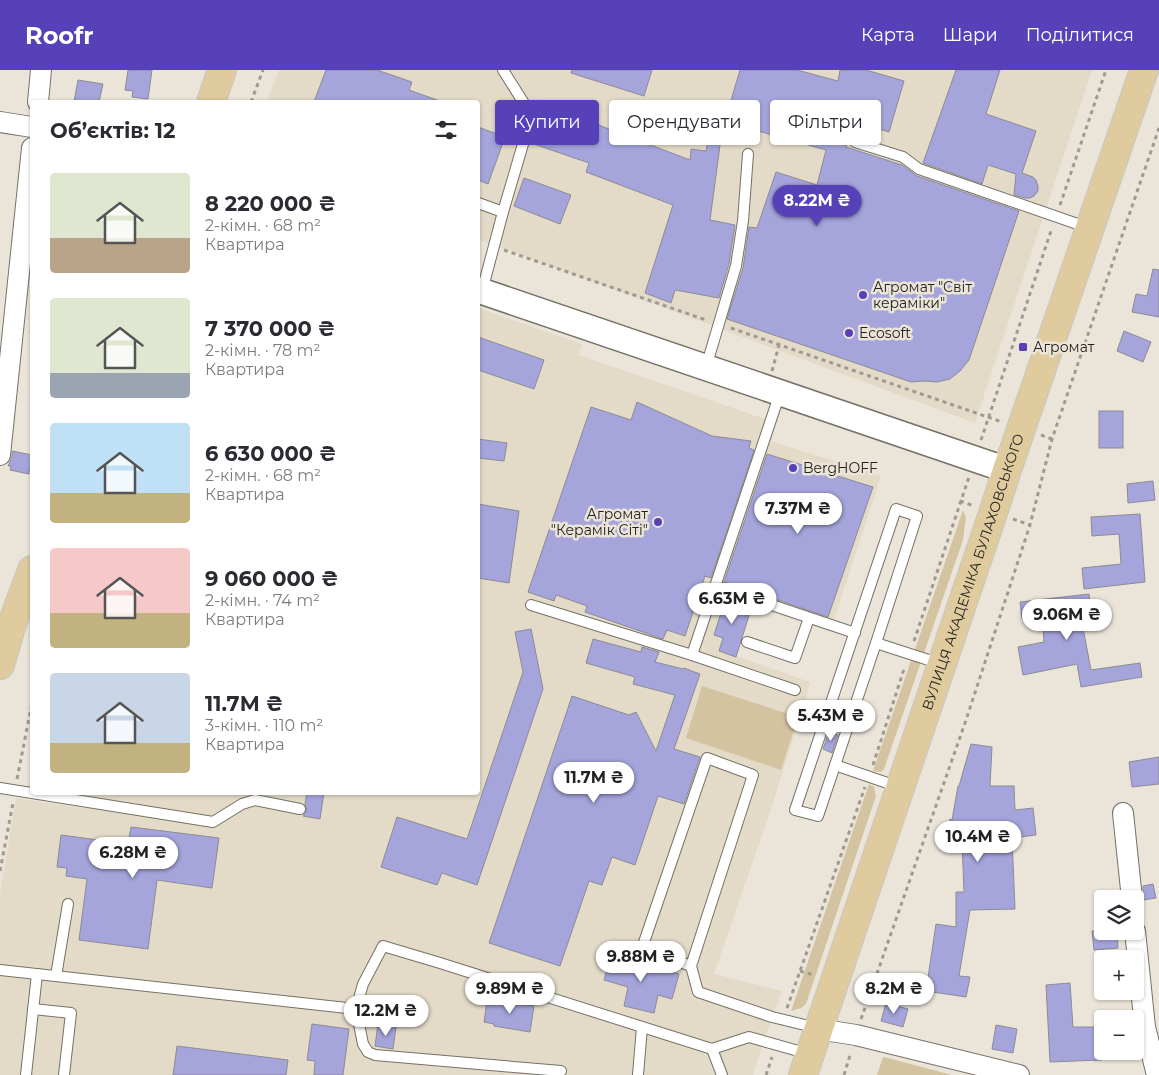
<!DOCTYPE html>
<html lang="uk">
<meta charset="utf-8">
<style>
body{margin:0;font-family:Montserrat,sans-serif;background:#f2f2f3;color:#2b2b33;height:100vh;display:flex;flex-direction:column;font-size:19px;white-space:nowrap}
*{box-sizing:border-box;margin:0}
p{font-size:16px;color:#7c7c81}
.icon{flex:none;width:28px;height:28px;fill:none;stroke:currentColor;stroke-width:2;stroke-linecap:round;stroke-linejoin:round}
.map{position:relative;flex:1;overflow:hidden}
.drawer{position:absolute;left:30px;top:30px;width:450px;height:695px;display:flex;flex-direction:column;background:#fff;border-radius:5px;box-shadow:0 1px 4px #0004}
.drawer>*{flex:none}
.top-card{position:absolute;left:495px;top:30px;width:475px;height:45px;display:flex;gap:10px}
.fabs{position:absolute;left:1094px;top:820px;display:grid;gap:10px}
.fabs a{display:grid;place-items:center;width:50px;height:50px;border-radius:5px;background:#fff;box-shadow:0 1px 4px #0004;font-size:25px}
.price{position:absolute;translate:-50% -42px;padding:0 11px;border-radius:18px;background:#fff;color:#222;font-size:16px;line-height:32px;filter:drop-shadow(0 1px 2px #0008)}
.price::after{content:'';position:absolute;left:50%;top:30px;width:15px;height:11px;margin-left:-8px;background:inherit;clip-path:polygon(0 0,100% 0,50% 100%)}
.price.active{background:#5741b9;color:#fff}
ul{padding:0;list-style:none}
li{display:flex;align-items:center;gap:15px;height:125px;padding:0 20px}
li span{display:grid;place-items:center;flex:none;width:140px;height:100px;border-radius:5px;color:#555}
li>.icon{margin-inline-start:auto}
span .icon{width:60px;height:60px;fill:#fffc;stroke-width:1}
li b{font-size:21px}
h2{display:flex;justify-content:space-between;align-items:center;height:60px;padding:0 20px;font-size:21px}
.chip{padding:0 18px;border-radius:5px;background:#fff;box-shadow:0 1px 4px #0004;font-size:18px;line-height:45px}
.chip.active{background:#5741b9;color:#fff}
header{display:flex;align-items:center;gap:30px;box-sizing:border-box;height:70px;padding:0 25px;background:#5741b9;color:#fff}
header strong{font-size:24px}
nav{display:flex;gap:28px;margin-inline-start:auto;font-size:18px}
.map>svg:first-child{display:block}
.built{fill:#e3dac8}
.green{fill:#d4c3a0}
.building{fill:#a5a4db;stroke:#8b8b96}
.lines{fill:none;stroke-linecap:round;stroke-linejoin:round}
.service-casing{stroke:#767166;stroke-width:12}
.minor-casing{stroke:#767166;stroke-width:22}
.tertiary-casing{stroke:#767166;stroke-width:28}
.primary-casing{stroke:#c6c6c4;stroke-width:30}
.path{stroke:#9e9a91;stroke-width:3;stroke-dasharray:4 4;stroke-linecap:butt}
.service{stroke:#fff;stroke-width:10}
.minor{stroke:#fff;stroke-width:20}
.tertiary{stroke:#fff;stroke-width:25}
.primary{stroke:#dfcb9e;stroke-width:28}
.poi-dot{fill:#5741b9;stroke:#ebe5d9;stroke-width:2}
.labels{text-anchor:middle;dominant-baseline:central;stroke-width:5;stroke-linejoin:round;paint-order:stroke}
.poi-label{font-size:14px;fill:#24221e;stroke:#ebe5d9;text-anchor:start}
.street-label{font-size:14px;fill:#24221e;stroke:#ebe5d9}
</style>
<header>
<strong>Roofr</strong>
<nav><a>Карта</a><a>Шари</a><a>Поділитися</a></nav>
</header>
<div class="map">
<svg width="1159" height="1005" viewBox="0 0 1159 1005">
<rect width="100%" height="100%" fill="#ebe5d9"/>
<g class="built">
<path d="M279,0H1092L975,353L478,169V32H267Z"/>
<path d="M478,238L582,274L579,285L776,353L771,371L881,406L830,562L752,536L736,586L810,612L802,640L771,739L714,904L782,921L764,970L753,1005H0V824L16,728L87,739L89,722H478Z"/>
</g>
<g class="green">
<path d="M963,440L966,447L963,470L884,699L881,702L873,701Z"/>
<path d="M702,616L798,647L781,700L686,668Z"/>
<path d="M869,714L874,717L876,726L806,934L801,938L791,941Z"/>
<path d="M883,987H884L952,1005H877Z"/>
</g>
<g class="building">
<path d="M128,0H152L148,29L132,27L133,21L125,20Z"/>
<path d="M326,0H377L412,12L409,20L440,31L439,32H314Z"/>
<path d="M572,0H652L644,26L571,3Z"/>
<path d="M740,0H797L838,11L840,0H866L904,11L889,62L853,51L846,77L902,95L917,106L1019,141L969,290L960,301L950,309L937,312L925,311L911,312L727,249L743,198L749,157L757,158L776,102L817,115L826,80L740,56L737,71L721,68L710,150L735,155L729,194L719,228L675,220L671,233L645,223L673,135L586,102L589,93L531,73L535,59L534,52L542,30L598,49L596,54L690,90L691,79L706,81L715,35L729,37Z"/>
<path d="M956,0H1000L986,44L1036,61L1022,103L1033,107L1036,110L1038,116V121L1034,126L1030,128H1025L1014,125L1016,104L988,95L982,114L923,93Z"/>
<path d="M78,10L103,14L99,32H74Z"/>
<path d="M478,57L505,67L488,114L478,110Z"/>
<path d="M524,108L571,125L560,154L514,136Z"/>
<path d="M1153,199L1159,200V247L1132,242L1136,224L1147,226Z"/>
<path d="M1124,261L1151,272L1143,292L1117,281Z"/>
<path d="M478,267L544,290L534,319L478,300Z"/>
<path d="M637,332L712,366L751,371L749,378L754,380L711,508L705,506L685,566L667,560L663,569L585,542L587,536L556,525L554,531L528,522L591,337L631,350Z"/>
<rect x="1099" y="341" width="24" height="37"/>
<path d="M478,369L507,373L504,391L478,388Z"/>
<path d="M12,381L32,385V401L29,400V404L10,400L11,396H8L12,387Z"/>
<path d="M767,384L873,417L828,547L724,512Z"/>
<path d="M1153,411L1155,430L1128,433L1127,414Z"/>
<path d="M478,434L519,441L509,513L478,508Z"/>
<path d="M1140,444L1145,512L1084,519L1082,498L1121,494L1119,464L1092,466L1091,447Z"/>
<path d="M1089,524L1093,557L1083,558L1091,600L1140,593L1142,607L1081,617L1077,594L1023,605L1018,577L1044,572L1042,546L1022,548L1020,532Z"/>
<path d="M726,527L752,536L736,587L719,581L723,568L714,565Z"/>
<path d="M531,559L543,619L477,815L442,803L437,815L381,797L397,747L467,769L523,602L515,562Z"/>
<path d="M593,569L641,582L642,577L659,582L655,592L683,599L684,598L700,604L674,679L700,687L684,734L658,726L635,795L612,787L602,815L589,811L560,896L489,873L572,626L629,645L636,642L656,681L675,625L633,614L635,607L586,593Z"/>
<path d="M829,662L838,665L832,683L823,679Z"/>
<path d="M971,674L992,677L990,716H1014L1015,740L1033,738L1036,765L1012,768L1015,839L970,840L959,906L970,907L966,927L926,921L936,854L956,857V822H964L962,772L945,767L950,749L952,750L958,716H959Z"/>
<path d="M1159,687V714L1132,717L1129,692Z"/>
<path d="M307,722H324L320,749L303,746L307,740L305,734Z"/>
<path d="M131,757L219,768L212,818L157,810L148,879L79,870L87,809L66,806L67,798L57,797L61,765L128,774Z"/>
<path d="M1153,814L1156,828L1143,830V816Z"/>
<path d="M1092,861H1117L1118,878L1094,880Z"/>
<path d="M611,886L679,904L672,929L658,925L654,943L624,936L628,917L604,910Z"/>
<path d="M1070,913L1073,957H1102V990L1050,992L1046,915Z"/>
<path d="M498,930L534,936L530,962L494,956V954L484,952L487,932L497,934Z"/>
<path d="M886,933L908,939L903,957L881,951Z"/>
<path d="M312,954L349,959L343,1005H314L315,991L307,990Z"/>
<path d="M378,954L396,957L393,979L375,976Z"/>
<path d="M996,955L1017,959L1013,983L992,979Z"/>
<path d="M177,976L288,990L286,1005H173Z"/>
</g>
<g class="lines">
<g class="service-casing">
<g id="service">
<path d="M855,72L903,87L919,99L1089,158"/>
<path d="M478,133L503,142"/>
<path d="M482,221L503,142L528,57L525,35L503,0"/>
<path d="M706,297L736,196L743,151L748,84"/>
<path d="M896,439L917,446L876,573L818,746L795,740Z"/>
<path d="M715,516L855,563"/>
<path d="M531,535L692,585L780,323"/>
<path d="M747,572L795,588L809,548"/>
<path d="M876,573L941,594"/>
<path d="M692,585L795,620"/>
<path d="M835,695L899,717"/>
<path d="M0,718L213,752L242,734L255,730L300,739"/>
<path d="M691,896L642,878L707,688L753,705L691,896L698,922L772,947L817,958"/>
<path d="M0,900L356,939"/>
<path d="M56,906L68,834"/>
<path d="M33,939L71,943L64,1005"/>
<path d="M712,979L722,1005"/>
<path d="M561,1001L375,985L368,982L363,974L356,939L363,914L383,876L440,893L712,979L749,967L809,984"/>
<path d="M26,1005L37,904"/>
<path d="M638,1005L642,957"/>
</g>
</g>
<g class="minor-casing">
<g id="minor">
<path d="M38,32L41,0"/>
<path d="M0,52L32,57"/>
<path d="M0,385L32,78"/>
<path d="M1123,743L1132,829"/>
<path d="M1135,861L1145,957L1156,1001L1159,1005"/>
<path d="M818,959L856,965L1019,1005"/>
</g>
</g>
<g class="tertiary-casing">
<path id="tertiary" d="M478,220L1007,400"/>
</g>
<g class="primary-casing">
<g id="primary">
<path d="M211,32L222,0"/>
<path d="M0,595L12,554L32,500"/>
<path id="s1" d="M803,1005L993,443L1007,400L1144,0"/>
</g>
</g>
<g class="path">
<path d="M251,32L263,0"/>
<path d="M1060,135L1106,0"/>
<path d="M504,180L706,250"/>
<path d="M731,258L1002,352"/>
<path d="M772,301L779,275"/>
<path d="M1041,365L1052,369"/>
<path d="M981,370L1052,158"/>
<path d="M960,431L974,436"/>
<path d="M1013,449L1030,455"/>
<path d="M914,571L969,407"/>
<path d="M873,695L905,596"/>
<path d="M17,709L32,633"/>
<path d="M0,801L13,733"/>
<path d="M800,901L814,905"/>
<path d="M856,918L870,923"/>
<path d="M787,938L865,717"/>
<path d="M861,949L965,653L1030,455L1052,369L1159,58"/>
<path d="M766,1005L772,987"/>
<path d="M844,1005L851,982"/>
</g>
<use href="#service" class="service"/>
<use href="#minor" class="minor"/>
<use href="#tertiary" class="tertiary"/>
<use href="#primary" class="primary"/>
</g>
<g class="poi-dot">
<circle cx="863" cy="225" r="5"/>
<circle cx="849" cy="263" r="5"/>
<rect x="1018" y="272" width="10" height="10" rx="2.5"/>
<circle cx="793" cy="398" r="5"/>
<circle cx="658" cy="452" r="5"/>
</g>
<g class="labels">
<g class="poi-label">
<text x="873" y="217">Агромат "Світ<tspan x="873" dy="16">кераміки"</tspan></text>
<text x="859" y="263">Ecosoft</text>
<text x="1033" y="277">Агромат</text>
<text x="803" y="398">BergHOFF</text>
<text x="648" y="444" text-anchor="end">Агромат<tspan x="648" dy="16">"Керамік Сіті"</tspan></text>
</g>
<g class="street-label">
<text stroke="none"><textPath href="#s1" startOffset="531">ВУЛИЦЯ АКАДЕМІКА БУЛАХОВСЬКОГО</textPath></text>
</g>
</g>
</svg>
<div class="fabs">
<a><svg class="icon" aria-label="layers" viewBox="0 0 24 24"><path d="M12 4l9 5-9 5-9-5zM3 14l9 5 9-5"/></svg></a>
<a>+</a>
<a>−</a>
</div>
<b class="price active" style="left:817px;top:157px">8.22M ₴</b>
<b class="price" style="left:798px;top:465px">7.37M ₴</b>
<b class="price" style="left:732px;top:555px">6.63M ₴</b>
<b class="price" style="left:1067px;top:571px">9.06M ₴</b>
<b class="price" style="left:831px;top:672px">5.43M ₴</b>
<b class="price" style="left:594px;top:734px">11.7M ₴</b>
<b class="price" style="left:978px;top:793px">10.4M ₴</b>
<b class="price" style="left:133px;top:809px">6.28M ₴</b>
<b class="price" style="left:641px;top:913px">9.88M ₴</b>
<b class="price" style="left:510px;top:945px">9.89M ₴</b>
<b class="price" style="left:894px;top:945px">8.2M ₴</b>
<b class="price" style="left:386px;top:967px">12.2M ₴</b>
<div class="top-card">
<a class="chip active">Купити</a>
<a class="chip">Орендувати</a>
<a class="chip">Фільтри</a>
</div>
<section class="drawer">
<h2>Об’єктів: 12<svg class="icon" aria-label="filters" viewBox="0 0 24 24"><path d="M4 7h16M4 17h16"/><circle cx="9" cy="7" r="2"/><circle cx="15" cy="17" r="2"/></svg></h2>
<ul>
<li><span style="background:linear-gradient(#dfe7d0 65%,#b9a48a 0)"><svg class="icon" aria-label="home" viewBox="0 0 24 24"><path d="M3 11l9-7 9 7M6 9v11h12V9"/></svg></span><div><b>8 220 000 ₴</b><p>2-кімн. · 68 m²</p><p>Квартира</p></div></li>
<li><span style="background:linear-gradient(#dfe7d0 75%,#9aa5b1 0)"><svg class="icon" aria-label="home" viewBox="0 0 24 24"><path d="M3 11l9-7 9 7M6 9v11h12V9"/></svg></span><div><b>7 370 000 ₴</b><p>2-кімн. · 78 m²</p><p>Квартира</p></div></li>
<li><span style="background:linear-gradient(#bfe0f5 70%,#c2b280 0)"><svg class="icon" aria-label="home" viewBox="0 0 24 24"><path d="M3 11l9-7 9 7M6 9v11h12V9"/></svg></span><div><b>6 630 000 ₴</b><p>2-кімн. · 68 m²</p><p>Квартира</p></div></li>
<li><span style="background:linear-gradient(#f6c9c9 65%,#c2b280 0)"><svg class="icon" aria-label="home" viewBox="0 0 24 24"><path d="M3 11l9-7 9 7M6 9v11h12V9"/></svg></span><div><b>9 060 000 ₴</b><p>2-кімн. · 74 m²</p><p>Квартира</p></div></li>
<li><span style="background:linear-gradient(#c9d6e8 70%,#c2b280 0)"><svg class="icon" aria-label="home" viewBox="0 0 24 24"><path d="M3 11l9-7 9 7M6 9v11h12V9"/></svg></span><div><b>11.7M ₴</b><p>3-кімн. · 110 m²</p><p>Квартира</p></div></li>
</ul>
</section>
</div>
